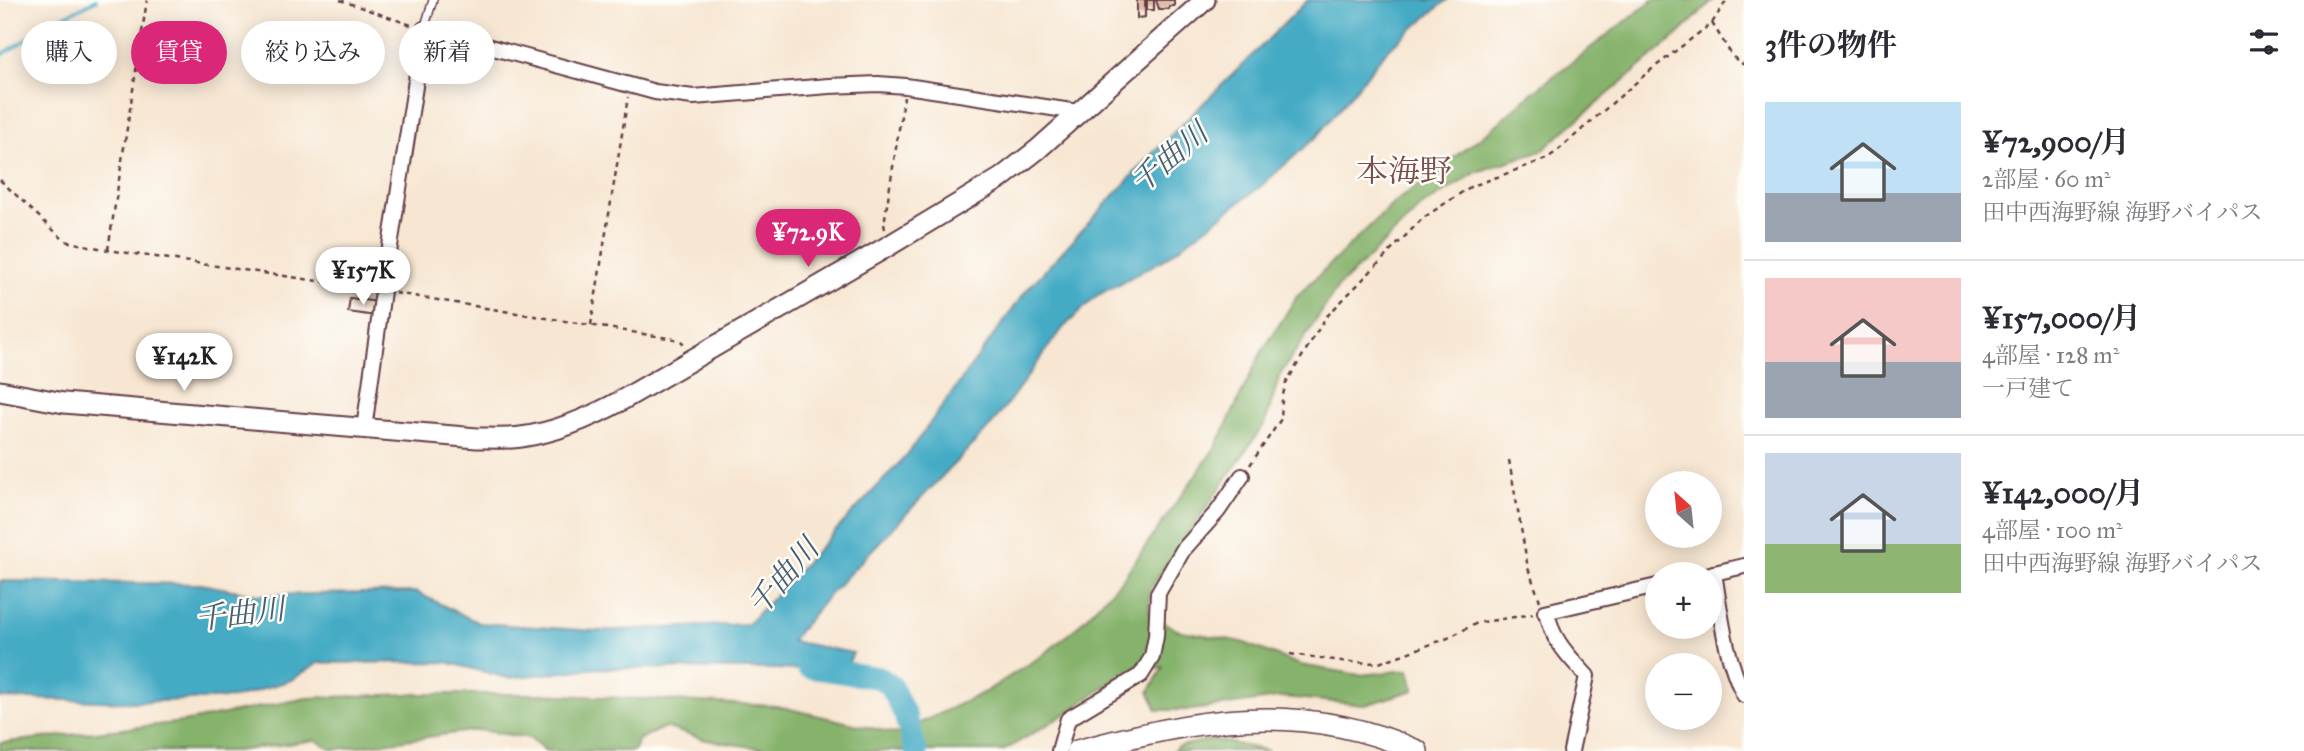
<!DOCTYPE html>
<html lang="ja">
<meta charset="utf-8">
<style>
body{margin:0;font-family:"IM FELL Great Primer","Noto Serif JP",serif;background:#f7f7f7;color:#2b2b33;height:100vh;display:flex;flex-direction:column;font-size:26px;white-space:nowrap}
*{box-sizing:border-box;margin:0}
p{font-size:23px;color:#7c7c81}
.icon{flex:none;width:38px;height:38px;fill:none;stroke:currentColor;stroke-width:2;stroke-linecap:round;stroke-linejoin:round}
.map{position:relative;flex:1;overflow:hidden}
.details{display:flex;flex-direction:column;background:#fff;width:560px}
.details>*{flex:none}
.banner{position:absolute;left:21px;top:21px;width:665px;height:63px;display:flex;gap:14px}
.needle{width:46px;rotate:333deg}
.controls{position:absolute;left:1645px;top:471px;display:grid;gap:14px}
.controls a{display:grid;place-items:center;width:77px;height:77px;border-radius:50%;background:#fff;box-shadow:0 4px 18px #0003;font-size:35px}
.price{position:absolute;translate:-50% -60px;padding:0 16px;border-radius:24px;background:#fff;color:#222;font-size:23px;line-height:46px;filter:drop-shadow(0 2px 4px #0008)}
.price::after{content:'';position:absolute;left:50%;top:42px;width:21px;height:16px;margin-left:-10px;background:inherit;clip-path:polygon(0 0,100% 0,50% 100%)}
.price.selected{background:#db2777;color:#fff}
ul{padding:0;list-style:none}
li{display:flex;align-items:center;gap:21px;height:175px;padding:0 21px}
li+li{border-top:2px solid #e1e1e2}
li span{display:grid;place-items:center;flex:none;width:196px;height:140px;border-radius:0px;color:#555}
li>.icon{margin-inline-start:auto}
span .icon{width:84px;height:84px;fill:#fffc;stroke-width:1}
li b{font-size:30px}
h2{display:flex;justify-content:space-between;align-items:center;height:84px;padding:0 21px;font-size:30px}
.tag{padding:0 24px;border-radius:32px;background:#fff;box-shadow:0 4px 18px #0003;font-size:24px;line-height:63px}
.tag.selected{background:#db2777;color:#fff}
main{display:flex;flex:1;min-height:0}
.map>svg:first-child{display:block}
.forest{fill:#86b36c;stroke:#68694c;stroke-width:2}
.water{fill:#45abc5;stroke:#486578;stroke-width:2}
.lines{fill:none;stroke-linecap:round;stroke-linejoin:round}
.stream{stroke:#45abc5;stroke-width:3.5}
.river{stroke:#45abc5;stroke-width:23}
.building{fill:#d5a98d}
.lane-casing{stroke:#643d44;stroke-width:10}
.street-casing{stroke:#643d44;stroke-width:18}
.secondary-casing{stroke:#643d44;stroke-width:23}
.primary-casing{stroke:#643d44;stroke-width:24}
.path{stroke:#643d44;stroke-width:2.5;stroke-dasharray:5 5;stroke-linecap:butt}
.lane{stroke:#fff;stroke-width:7}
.street{stroke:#fff;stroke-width:14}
.secondary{stroke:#fff;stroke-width:19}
.primary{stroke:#fff;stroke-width:21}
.labels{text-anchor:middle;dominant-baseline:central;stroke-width:5;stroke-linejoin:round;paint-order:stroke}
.water-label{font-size:30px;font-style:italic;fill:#485e70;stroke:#fdfcf7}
.quarter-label{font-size:32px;fill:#7b4f4d;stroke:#fdfcf7}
</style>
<main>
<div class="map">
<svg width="1744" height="751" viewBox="0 0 1744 751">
<rect width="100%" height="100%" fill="#fdfcf7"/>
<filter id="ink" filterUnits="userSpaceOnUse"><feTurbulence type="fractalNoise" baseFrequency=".0143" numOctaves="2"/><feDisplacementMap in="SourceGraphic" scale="14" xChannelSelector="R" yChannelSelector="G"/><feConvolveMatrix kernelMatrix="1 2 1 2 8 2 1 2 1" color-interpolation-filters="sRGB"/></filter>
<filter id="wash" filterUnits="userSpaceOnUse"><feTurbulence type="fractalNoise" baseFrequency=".00686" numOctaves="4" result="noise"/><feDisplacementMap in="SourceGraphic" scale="28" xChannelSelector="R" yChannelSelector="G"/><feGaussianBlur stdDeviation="1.57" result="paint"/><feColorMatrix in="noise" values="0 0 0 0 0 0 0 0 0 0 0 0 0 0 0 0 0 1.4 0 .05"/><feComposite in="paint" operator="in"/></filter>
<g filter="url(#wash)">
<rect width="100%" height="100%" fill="#f7e6d1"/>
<g class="forest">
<path d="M1653,0H1713L1680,33L1542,150L1477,172L1421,207L1338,287L1280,375L1265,423L1150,589L1149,613L1177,630L1242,642L1300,665L1360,675L1409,670L1414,690L1365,705L1284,697L1191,710H1157L1149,692L1163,667L1129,670L1067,713L1003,751H779L706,740L665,727L639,739L633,751H546L530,738L478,730L332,750L316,740L236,751H0V743L183,722L307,698L409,694H542L777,706L897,734L985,692L1043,655L1077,627L1121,581L1217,445L1260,355L1298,295L1394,203L1494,127L1533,92Z"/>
<path d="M1212,739L1269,751H1173L1177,747Z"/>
</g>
<path class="water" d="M1308,0H1447L1387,50L1317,136L1261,186L1163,260L1096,296L1063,328L993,423L827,597L791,641L853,653L844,672L777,669L599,668L508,678L446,662L318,663L291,680L235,698L132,702L0,698V581L201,584L259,595L416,592L479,623L596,631L748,624L906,456L1026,291L1153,153Z"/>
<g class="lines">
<path class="stream" d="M0,56L55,21L96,0"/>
<path class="river" d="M808,667L880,678L891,686L905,715L916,751"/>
</g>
<g id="blocks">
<g class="building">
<path d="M1137,0H1145V17L1137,18Z"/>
<rect x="1147" y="0" width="7" height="10"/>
<path d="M1156,0H1174V6H1169V9H1159Z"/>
<path d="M350,298L378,302L376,316L348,312Z"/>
</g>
</g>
</g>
<g filter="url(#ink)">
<use href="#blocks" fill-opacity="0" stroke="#643d44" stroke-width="2"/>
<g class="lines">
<g class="lane-casing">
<path id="lane" d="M424,29L433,0"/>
</g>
<g class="street-casing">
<g id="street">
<path d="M364,429L383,291L424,29L655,92L693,97L829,86L878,84L906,86L1078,112"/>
<path d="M1714,573C1721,615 1725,657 1744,695"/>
<path d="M1710,574L1744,566"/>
<path d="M1059,751L1068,719L1141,675L1152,657L1156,636L1158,593L1183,550L1218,511L1242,476"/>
<path d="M1571,751L1587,676C1575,663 1562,650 1554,634C1550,626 1550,619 1545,612L1657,586"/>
</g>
</g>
<g class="secondary-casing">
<path id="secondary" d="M0,391L64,403L477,438C491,438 507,439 521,437C558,432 592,417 624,399L890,245L1001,178L1037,150L1205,0"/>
</g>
<g class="primary-casing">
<path id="primary" d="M1077,751C1195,719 1301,699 1417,751"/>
</g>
<g class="path">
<path d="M340,0L411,25"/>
<path d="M1712,23L1733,57L1744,65"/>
<path d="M0,180L65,241L108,250L372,289"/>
<path d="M885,229L884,224L904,97"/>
<path d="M108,250L147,0"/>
<path d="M395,293L680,340L684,344"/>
<path d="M591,325L628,97"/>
<path d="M1509,460L1528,568L1540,601"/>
<path d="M1250,465L1281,419L1282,399L1286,383L1326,317L1423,218L1470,187L1546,159L1556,152L1647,73L1712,23L1727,0"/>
<path d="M1290,654L1349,662L1379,663L1448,638L1477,623L1533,614"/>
</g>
<use href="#lane" class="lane"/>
<use href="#street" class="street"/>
<use href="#secondary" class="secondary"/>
<use href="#primary" class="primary"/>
</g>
</g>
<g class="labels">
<g class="water-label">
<text transform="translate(1169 158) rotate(-40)">千曲川</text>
<text transform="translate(783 577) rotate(-49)">千曲川</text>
<text transform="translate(240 614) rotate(-7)">千曲川</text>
</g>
<g class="quarter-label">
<text x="1404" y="171">本海野</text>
</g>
</g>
</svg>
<div class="controls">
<a><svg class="needle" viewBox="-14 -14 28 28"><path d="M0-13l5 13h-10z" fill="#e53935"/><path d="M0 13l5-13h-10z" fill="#7c7c81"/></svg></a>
<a>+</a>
<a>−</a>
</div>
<b class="price selected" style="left:808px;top:269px">¥72.9K</b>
<b class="price" style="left:363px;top:307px">¥157K</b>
<b class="price" style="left:184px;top:393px">¥142K</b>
<div class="banner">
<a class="tag">購入</a>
<a class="tag selected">賃貸</a>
<a class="tag">絞り込み</a>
<a class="tag">新着</a>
</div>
</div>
<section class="details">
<h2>3件の物件<svg class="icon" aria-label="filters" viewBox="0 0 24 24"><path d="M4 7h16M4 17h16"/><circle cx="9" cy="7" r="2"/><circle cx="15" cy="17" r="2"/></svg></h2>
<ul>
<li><span style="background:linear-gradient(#bfe0f5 65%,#9aa5b1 0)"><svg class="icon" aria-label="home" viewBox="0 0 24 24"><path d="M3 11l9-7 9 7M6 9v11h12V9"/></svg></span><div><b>¥72,900/月</b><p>2部屋 · 60 m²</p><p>田中西海野線 海野バイパス</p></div></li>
<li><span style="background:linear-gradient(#f6c9c9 60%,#9aa5b1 0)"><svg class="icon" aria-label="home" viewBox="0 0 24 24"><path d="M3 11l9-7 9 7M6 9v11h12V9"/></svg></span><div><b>¥157,000/月</b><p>4部屋 · 128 m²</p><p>一戸建て</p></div></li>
<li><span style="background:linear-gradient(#c9d6e8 65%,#8fb573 0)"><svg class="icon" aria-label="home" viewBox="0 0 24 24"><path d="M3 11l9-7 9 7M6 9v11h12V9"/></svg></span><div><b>¥142,000/月</b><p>4部屋 · 100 m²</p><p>田中西海野線 海野バイパス</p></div></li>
</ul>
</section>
</main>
